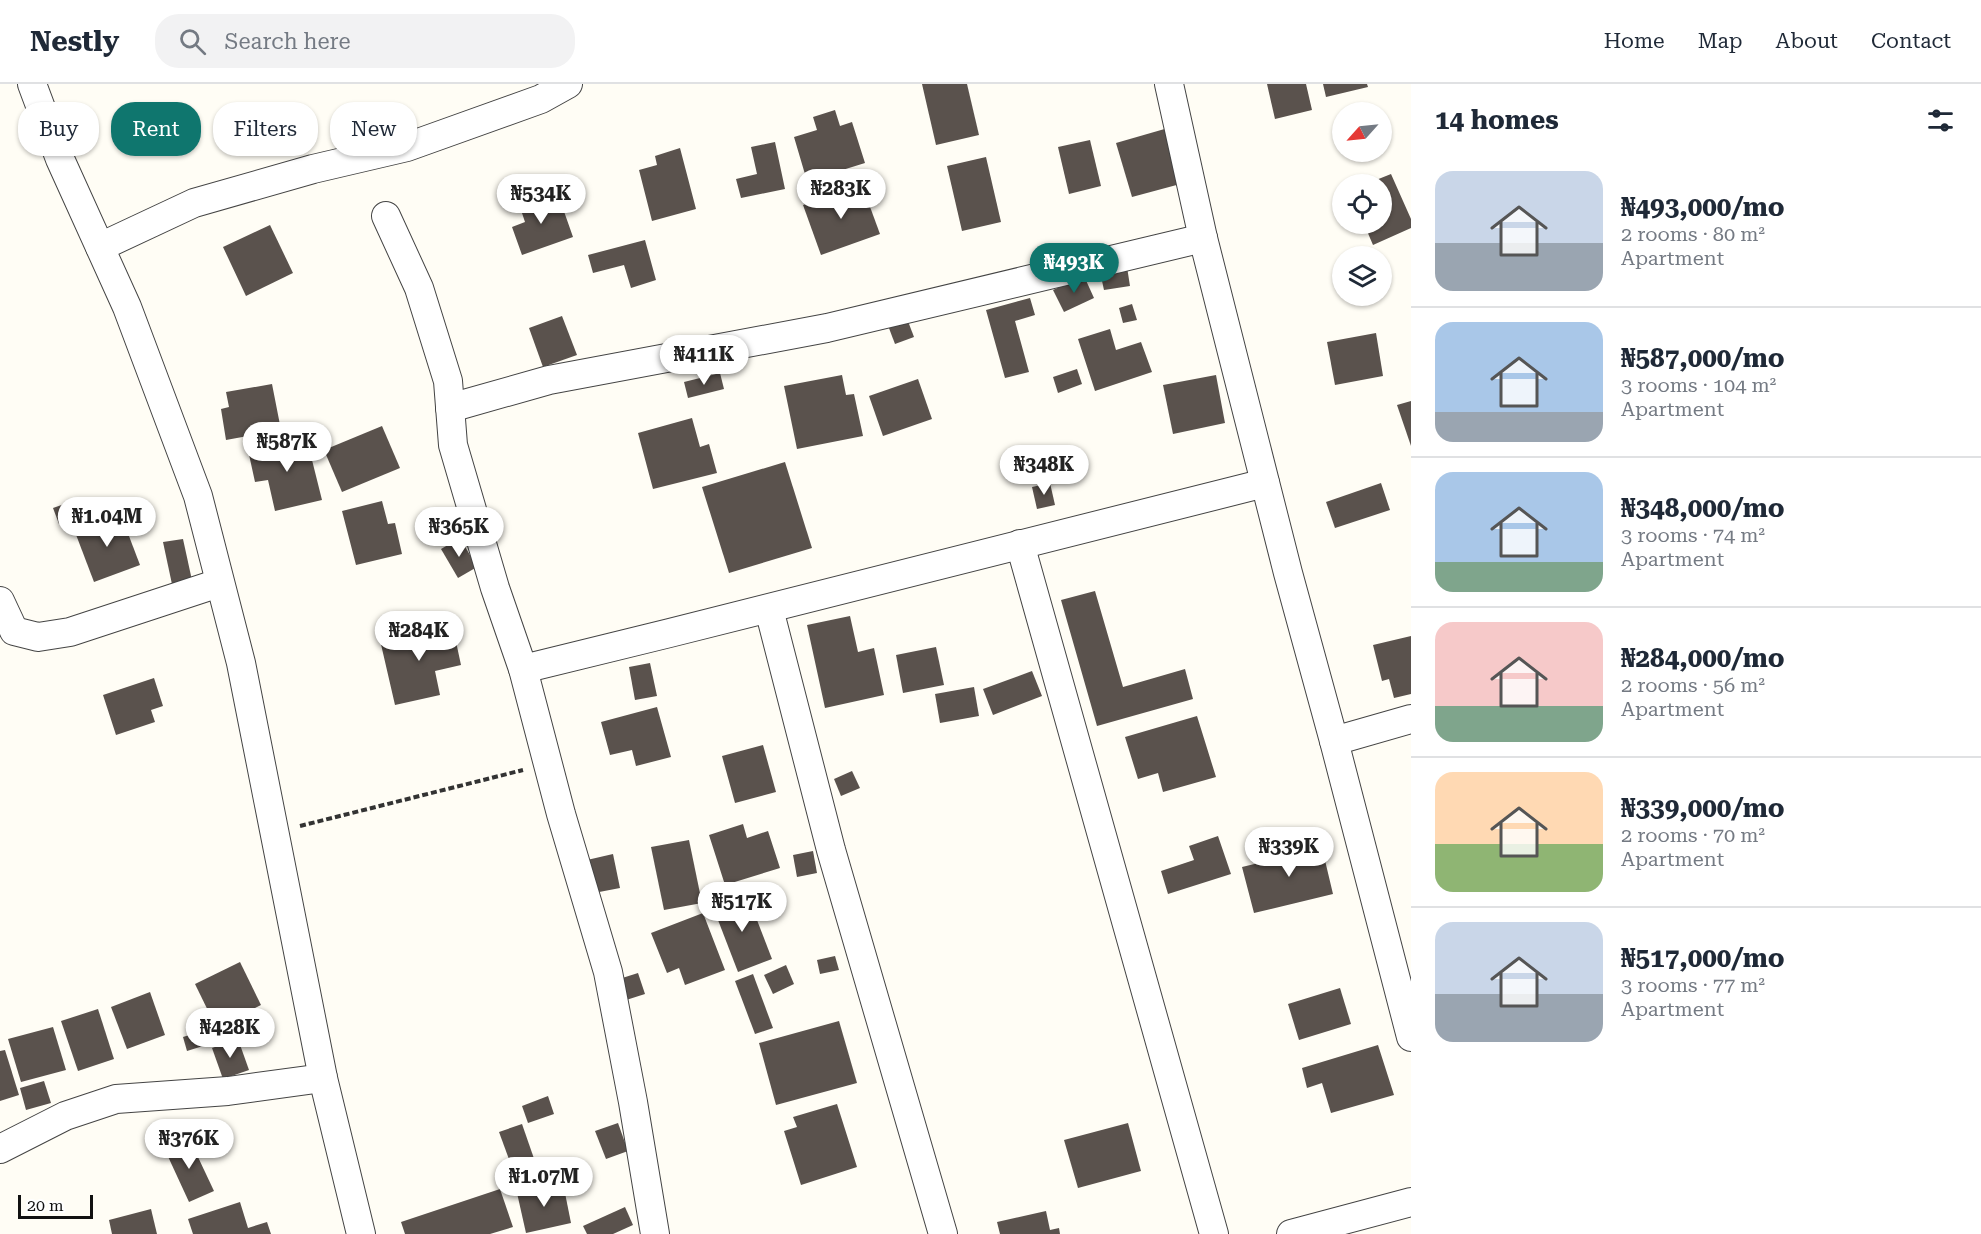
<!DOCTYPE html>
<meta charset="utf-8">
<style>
body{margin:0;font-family:"Roboto Serif",serif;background:#f2f2f3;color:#1f2937;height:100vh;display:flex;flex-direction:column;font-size:22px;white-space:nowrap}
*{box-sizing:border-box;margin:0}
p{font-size:20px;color:#747a83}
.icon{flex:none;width:33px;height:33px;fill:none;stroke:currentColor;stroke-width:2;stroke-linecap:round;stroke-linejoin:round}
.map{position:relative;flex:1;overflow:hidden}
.panel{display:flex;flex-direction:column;background:#fff;width:570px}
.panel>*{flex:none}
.banner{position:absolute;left:18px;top:18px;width:570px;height:54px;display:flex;gap:12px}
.needle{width:39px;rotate:243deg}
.controls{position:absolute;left:1332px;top:18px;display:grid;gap:12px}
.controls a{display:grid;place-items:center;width:60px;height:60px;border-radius:50%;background:#fff;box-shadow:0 2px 4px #0004;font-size:30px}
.scale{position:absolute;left:18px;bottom:15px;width:75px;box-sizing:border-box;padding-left:6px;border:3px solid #111;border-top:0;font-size:16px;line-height:21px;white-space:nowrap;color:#111;-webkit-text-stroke:4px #fff;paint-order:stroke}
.price{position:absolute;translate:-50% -51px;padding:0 14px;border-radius:21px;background:#fff;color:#222;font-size:20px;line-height:39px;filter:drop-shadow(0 2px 3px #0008)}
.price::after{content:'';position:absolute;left:50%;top:36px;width:18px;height:14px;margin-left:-9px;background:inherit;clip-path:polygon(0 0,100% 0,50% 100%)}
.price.on{background:#0f766e;color:#fff}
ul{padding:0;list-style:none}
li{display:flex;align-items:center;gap:18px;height:150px;padding:0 24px}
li+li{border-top:2px solid #e0e1e3}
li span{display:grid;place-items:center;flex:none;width:168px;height:120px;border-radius:18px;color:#555}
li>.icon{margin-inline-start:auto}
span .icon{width:72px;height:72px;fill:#fffc;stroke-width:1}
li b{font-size:26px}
h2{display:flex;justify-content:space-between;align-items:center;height:72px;padding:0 24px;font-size:26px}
.chip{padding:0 21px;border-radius:24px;background:#fff;box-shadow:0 2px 4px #0004;font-size:21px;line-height:54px}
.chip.on{background:#0f766e;color:#fff}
header{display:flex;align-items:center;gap:36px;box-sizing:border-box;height:84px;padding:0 30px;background:#fff;border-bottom:2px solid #e0e1e3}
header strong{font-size:28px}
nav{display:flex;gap:33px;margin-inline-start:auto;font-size:21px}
.search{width:420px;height:54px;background:#f2f2f3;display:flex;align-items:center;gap:15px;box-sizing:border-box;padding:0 21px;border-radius:24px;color:#747a83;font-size:22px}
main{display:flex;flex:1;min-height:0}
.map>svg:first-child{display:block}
.building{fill:#5a524d}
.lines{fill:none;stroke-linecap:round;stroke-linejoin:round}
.street-casing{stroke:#444;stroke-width:30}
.path{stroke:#333;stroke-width:4;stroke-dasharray:6 3;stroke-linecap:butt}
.street{stroke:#fff;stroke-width:28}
</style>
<header>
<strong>Nestly</strong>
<div class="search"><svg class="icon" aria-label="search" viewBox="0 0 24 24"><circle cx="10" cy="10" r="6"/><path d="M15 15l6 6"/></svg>Search here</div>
<nav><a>Home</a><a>Map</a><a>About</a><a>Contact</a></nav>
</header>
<main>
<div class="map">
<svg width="1411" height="1150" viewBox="0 0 1411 1150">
<rect width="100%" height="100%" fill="#fffdf5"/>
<g class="building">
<path d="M922,0H967L979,51L936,61Z"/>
<path d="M1267,0H1306L1312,26L1275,35Z"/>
<path d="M1323,0H1367L1368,3L1326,13Z"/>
<path d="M835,26L840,42L852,38L865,79L807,97L794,53L817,46L813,33Z"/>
<path d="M1168,44L1184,99L1132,113L1116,59Z"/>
<path d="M1090,56L1101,102L1069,110L1058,63Z"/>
<path d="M775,58L785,105L741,114L736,95L757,90L751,63Z"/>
<path d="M680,64L696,125L652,137L639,86L657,81L655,72Z"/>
<path d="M986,73L1001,138L962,147L947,82Z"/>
<path d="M1391,90L1411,135V144L1373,161L1364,140H1382V100H1366Z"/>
<path d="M862,101L880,150L821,171L803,121Z"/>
<path d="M538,110L543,122L560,116L573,153L522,171L512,143L525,138L518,117Z"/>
<path d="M270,141L293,189L246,212L223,163Z"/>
<path d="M645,156L656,196L631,204L624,181L593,189L588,171Z"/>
<path d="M1127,183L1130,202L1104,206L1100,188Z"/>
<path d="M1084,192L1094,214L1064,228L1053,206Z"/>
<path d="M1030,214L1035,231L1015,237L1029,288L1005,294L986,226Z"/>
<path d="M1132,220L1137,236L1123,239L1119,224Z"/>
<path d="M562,232L577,271L543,283L529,244Z"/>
<path d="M906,232L914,253L895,260L887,239Z"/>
<path d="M1110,245L1116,266L1141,258L1152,288L1095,307L1078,255Z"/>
<path d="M1376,249L1383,292L1335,301L1327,258Z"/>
<path d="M1077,285L1082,300L1058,309L1053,293Z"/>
<path d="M720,289L724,305L688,314L684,298Z"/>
<path d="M842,291L846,311L854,310L863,352L797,365L784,302Z"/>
<path d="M1216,291L1225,339L1173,350L1163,301Z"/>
<path d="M918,295L932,335L883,352L869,312Z"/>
<path d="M272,300L281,346L226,356L221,325L229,323L226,308Z"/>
<path d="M1411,317V362L1397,321Z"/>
<path d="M692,334L700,363L709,360L717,389L653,405L638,349Z"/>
<path d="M382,342L400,384L342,408L324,366Z"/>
<path d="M306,352L322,416L275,427L268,396L255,398L248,366Z"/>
<path d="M785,378L812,464L729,489L702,403Z"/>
<path d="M1050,399L1055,421L1037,425L1032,403Z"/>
<path d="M1381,399L1390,426L1335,444L1326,418Z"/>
<path d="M382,417L388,440L395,439L402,470L356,481L342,427Z"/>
<path d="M70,418L76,433L59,440L53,424Z"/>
<path d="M121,431L140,481L94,498L75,448Z"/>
<path d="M460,454L477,483L458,494L441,465Z"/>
<path d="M183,455L193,501L173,505L163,458Z"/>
<path d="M1095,507L1123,603L1185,585L1193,615L1097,642L1061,516Z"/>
<path d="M850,532L858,568L874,564L884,611L825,624L807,541Z"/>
<path d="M452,539L461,581L435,587L440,611L395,621L380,556Z"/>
<path d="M1411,552V610L1394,614L1389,595L1382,597L1373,561Z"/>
<path d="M936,563L944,601L903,609L896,571Z"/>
<path d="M650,579L657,612L635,616L629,583Z"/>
<path d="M1032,587L1042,612L993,631L983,605Z"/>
<path d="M154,594L163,622L151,626L155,638L116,651L103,611Z"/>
<path d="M974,603L979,632L940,639L935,610Z"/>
<path d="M657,623L671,673L636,682L632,666L610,671L601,638Z"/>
<path d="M1197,632L1216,693L1163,708L1158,689L1138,695L1125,653Z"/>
<path d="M763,661L776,708L735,719L722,672Z"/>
<path d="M852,687L860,704L841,712L834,695Z"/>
<path d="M743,740L747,754L768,747L780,784L725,801L709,751Z"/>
<path d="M1318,747L1333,810L1254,829L1242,783L1309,767L1305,750Z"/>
<path d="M1218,752L1231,790L1168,810L1161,787L1194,776L1189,762Z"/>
<path d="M689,756L702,819L664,826L651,763Z"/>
<path d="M813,767L817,789L797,793L793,771Z"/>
<path d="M613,770L620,804L594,809L587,776Z"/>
<path d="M747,810L772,875L738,888L713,823Z"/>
<path d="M703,829L725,886L685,901L679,884L667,889L651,849Z"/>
<path d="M835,872L839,886L820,890L817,876Z"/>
<path d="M240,878L261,921L216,943L195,900Z"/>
<path d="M786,881L794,900L773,910L764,891Z"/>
<path d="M638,889L645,910L623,917L616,896Z"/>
<path d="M753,890L773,944L755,950L735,897Z"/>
<path d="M1340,904L1351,940L1299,956L1288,920Z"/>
<path d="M150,908L165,951L127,965L111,923Z"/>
<path d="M98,925L114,975L78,987L61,937Z"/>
<path d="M839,937L857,999L776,1021L759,959Z"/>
<path d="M53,943L66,986L21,998L8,955Z"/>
<path d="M199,948L203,962L187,967L183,953Z"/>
<path d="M238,955L249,986L223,995L212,964Z"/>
<path d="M1378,961L1394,1011L1331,1029L1322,999L1307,1004L1302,984Z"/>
<path d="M5,966L19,1011L0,1017V967Z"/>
<path d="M44,997L51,1019L26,1026L20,1004Z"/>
<path d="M548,1012L554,1030L528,1039L522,1022Z"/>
<path d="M837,1020L857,1083L801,1101L784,1047L797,1043L793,1033Z"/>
<path d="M618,1039L628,1067L606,1075L595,1047Z"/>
<path d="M1128,1039L1141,1087L1078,1104L1064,1056Z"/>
<path d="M522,1040L539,1089L517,1097L499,1048Z"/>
<path d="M189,1054L214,1107L189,1118L165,1066Z"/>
<path d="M563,1099L571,1139L526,1149L517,1109Z"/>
<path d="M500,1105L513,1143L490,1150H405L401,1138Z"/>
<path d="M240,1118L248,1144L267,1138L271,1150H193L188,1135Z"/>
<path d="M625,1123L633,1141L613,1150H587L583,1142Z"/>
<path d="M151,1125L157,1150H112L109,1136Z"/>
<path d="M1046,1127L1050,1146L1059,1144L1060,1150H1000L997,1138Z"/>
</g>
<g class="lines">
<g class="street-casing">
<g id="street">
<path d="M32,0L60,75L127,223L198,412L241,579L323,994L361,1150"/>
<path d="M1169,0L1203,154L1288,489L1334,657L1411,953"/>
<path d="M386,132L419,204L448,297L453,361L495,504L523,585L561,730L608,888L633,1018L655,1150"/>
<path d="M100,163L194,119L313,85L407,63L541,15L568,0"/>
<path d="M450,324L549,296L827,244L1203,154"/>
<path d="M1020,460L1214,1150"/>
<path d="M0,517L14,547L38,553L70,548L219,499"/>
<path d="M769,525L831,766L943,1150"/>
<path d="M523,585C771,525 1018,460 1265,399"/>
<path d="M1334,657L1411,635"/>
<path d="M0,1065L65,1032L116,1015L228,1007L323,994"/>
<path d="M1291,1150L1411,1118"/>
</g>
</g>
<path class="path" d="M300,742L523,686"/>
<use href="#street" class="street"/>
</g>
</svg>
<div class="controls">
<a><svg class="needle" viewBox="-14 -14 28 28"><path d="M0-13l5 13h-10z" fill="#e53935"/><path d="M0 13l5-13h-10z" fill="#747a83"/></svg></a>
<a><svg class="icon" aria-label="locate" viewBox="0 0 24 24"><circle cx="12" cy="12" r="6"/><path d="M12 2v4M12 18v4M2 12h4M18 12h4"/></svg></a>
<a><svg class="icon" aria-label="layers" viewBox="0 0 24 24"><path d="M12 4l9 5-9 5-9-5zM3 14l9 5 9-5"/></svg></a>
</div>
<div class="scale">20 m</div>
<b class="price" style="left:841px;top:136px">₦283K</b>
<b class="price" style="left:541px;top:141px">₦534K</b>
<b class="price on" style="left:1074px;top:210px">₦493K</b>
<b class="price" style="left:704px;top:302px">₦411K</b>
<b class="price" style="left:287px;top:389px">₦587K</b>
<b class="price" style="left:1044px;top:412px">₦348K</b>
<b class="price" style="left:107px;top:464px">₦1.04M</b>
<b class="price" style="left:459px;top:474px">₦365K</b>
<b class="price" style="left:419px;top:578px">₦284K</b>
<b class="price" style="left:1289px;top:794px">₦339K</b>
<b class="price" style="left:742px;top:849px">₦517K</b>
<b class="price" style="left:230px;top:975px">₦428K</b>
<b class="price" style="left:189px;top:1086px">₦376K</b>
<b class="price" style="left:544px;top:1124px">₦1.07M</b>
<div class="banner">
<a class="chip">Buy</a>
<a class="chip on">Rent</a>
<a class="chip">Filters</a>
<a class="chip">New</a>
</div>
</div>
<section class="panel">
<h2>14 homes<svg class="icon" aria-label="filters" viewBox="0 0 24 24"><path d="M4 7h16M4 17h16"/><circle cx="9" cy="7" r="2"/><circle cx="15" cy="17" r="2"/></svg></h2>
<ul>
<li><span style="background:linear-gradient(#c9d6e8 60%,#9aa5b1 0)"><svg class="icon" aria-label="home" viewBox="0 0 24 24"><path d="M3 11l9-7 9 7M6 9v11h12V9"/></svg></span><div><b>₦493,000/mo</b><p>2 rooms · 80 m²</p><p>Apartment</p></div></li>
<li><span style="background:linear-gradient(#a9c7e8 75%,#9aa5b1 0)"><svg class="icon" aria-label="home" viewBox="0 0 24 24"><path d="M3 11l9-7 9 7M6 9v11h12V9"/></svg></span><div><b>₦587,000/mo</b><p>3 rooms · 104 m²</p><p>Apartment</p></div></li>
<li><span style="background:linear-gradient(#a9c7e8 75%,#7fa58c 0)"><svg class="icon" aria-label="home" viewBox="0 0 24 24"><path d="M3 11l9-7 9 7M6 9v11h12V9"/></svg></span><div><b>₦348,000/mo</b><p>3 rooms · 74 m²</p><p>Apartment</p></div></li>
<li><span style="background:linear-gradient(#f6c9c9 70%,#7fa58c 0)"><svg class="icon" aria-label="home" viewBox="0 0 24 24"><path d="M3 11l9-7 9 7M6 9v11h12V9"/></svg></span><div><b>₦284,000/mo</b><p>2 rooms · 56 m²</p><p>Apartment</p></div></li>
<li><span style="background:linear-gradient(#ffd9b3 60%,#8fb573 0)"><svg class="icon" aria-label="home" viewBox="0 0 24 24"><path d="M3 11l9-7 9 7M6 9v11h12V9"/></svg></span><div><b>₦339,000/mo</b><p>2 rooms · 70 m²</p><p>Apartment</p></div></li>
<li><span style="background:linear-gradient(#c9d6e8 60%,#9aa5b1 0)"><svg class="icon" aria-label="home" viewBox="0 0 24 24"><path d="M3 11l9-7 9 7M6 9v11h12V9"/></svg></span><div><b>₦517,000/mo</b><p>3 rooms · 77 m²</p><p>Apartment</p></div></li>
</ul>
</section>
</main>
